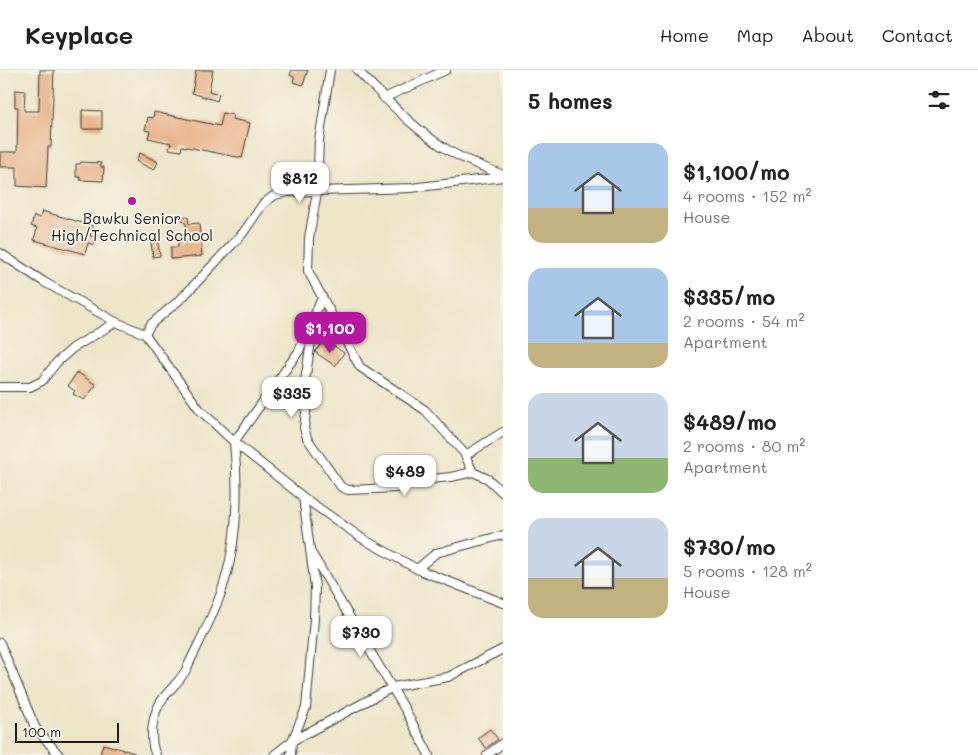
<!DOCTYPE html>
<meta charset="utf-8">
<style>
body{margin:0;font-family:Mali,sans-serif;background:#f2f2f2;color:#222;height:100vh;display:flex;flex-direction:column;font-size:19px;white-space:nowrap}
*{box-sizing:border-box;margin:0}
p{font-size:16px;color:#767676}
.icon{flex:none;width:28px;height:28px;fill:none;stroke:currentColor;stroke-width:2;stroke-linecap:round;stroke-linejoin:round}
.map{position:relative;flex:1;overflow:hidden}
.details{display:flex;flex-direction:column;background:#fff;width:475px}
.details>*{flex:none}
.scale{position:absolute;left:15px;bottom:12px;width:104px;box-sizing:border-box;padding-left:5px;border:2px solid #1c1c1c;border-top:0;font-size:14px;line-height:18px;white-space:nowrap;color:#1c1c1c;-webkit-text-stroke:4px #f7f3e8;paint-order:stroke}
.price{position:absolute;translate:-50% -42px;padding:0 11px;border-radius:10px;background:#fff;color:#222;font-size:16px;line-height:32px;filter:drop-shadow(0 1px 2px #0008)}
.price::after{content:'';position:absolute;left:50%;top:30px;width:15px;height:11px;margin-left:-8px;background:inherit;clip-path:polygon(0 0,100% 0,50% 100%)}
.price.selected{background:#b5179e;color:#fff}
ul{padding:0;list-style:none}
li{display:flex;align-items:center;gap:15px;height:125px;padding:0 25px}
li span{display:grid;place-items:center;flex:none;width:140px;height:100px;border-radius:15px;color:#555}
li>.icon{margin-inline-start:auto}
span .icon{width:60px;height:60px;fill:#fffc;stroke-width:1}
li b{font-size:21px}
h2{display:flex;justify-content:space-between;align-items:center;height:60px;padding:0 25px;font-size:21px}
header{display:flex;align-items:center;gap:30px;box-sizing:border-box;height:70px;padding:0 25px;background:#fff;border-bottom:1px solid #e0e0e0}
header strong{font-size:24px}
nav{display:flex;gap:28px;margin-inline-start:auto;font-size:18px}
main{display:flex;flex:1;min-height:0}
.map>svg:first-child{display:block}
.building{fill:#e9b38a}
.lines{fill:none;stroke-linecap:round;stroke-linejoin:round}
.minor-casing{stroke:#3b3a36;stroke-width:10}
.minor{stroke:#fff;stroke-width:8}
.poi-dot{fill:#b5179e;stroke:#f7f3e8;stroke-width:2}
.labels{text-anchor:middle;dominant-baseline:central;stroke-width:4;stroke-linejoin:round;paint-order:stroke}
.poi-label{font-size:15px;fill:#1c1c1c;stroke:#f7f3e8}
</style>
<header>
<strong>Keyplace</strong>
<nav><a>Home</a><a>Map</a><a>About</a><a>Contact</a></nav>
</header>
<main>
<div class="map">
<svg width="503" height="685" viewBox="0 0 503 685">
<rect width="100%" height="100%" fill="#f7f3e8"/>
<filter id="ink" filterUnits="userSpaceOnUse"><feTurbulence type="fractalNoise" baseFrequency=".02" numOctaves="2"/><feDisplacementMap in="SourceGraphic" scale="10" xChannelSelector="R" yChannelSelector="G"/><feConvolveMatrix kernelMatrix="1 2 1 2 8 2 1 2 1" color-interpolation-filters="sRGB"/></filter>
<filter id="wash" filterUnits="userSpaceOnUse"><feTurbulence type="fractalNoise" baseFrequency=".0096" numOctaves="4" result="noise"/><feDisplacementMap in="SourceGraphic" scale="20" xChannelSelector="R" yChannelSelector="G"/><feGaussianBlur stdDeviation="1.12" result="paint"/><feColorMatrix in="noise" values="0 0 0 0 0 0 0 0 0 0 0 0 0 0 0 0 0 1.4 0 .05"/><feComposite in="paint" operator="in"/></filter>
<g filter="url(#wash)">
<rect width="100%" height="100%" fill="#ede5c8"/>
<g id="blocks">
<g class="building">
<path d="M40,0H54L51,77H48L46,118L17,116V97H0V82H17L18,37H15V20L25,21L24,41H39Z"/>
<path d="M196,0H213L209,21L219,24L217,31L192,23Z"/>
<path d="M292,0H308L303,15L293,12L294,7L290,5Z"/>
<path d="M82,40L102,41V59H82Z"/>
<path d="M154,42L220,56L223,43L233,45L232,49L250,53L242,88L182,76L181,81L169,79L171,73L148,68L150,61L145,60L148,47L153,48Z"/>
<path d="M140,83L158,92L154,100L136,91Z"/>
<path d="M81,92L101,93V97H104L103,111L80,110V107H76V94H80Z"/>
<path d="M42,141L93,156L90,166L96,167L94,175L88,173L85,184L34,170L37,158L31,156L34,146L40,148Z"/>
<path d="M185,146L188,147L189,154L199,153L202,186L171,189V177H178V173L187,172L186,154L182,150Z"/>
<path d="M157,165L160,186L153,187L150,166Z"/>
<path d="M322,273L332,280L334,276L344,283L335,296L315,282Z"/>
<path d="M77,302L96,315L84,330L73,324L75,321L68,316Z"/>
<path d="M490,659L498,669L486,678L478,668Z"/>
<path d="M103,674L135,683L134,685H100Z"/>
</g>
</g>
</g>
<g filter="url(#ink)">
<use href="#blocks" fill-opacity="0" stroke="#3b3a36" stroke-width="1"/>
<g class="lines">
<g class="minor-casing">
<g id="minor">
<path d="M330,0L319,71L317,122L309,168L308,201L360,297L425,340L464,383L473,402L488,409L503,423"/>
<path d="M357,0C387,30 416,62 453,83C469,92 486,98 503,105"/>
<path d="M384,28L446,0"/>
<path d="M0,183L44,212L116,252L145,264L200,340L234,372L303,427L363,469L417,499L503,533"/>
<path d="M308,262L311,271L304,318L307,335L304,358L307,368L341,417L348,420L397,418L412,411L451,407L473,402"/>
<path d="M145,264L151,254L182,228L243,163L263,134L275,125L288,122L411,118L503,107"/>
<path d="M0,317H30L42,311L57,292L73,278L116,252"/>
<path d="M466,385L503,362"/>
<path d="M312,484L406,641L429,685"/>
<path d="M417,499L436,483L503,465"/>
<path d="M0,573L35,657L59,685"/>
<path d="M156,685C149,671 152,646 160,633C167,621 179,613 186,600C198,574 213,547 222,520C238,472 239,421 234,372L299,281L322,228"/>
<path d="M274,685L292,671L306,638L314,549L315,517L303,427"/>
<path d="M291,685L292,671L393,617L448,607L503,579"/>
<path d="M487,685L503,673"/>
</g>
</g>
<use href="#minor" class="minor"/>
</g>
</g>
<circle class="poi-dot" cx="132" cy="131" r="5"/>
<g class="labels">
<g class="poi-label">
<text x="132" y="148">Bawku Senior<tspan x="132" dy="17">High/Technical School</tspan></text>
</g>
</g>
</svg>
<div class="scale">100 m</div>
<b class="price" style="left:300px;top:134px">$812</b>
<b class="price selected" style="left:330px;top:284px">$1,100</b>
<b class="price" style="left:292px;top:349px">$335</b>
<b class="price" style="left:405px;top:427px">$489</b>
<b class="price" style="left:361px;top:588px">$730</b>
</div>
<section class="details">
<h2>5 homes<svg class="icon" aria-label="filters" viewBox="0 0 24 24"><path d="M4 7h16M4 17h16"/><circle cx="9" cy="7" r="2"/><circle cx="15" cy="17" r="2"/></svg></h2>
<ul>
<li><span style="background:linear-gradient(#a9c7e8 65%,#c2b280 0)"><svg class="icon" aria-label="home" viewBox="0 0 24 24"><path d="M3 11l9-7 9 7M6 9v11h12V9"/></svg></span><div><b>$1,100/mo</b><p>4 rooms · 152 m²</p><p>House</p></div></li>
<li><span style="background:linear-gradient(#a9c7e8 75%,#c2b280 0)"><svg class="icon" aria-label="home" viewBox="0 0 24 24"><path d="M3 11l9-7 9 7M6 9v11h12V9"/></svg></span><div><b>$335/mo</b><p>2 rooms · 54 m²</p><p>Apartment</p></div></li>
<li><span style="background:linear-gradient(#c9d6e8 65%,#8fb573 0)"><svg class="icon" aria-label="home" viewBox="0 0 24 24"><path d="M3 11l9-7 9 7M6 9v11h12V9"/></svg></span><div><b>$489/mo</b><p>2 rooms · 80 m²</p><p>Apartment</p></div></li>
<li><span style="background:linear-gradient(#c9d6e8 60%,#c2b280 0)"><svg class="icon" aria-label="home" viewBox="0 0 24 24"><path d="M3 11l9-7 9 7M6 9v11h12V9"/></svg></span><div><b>$730/mo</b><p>5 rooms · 128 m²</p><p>House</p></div></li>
</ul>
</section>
</main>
